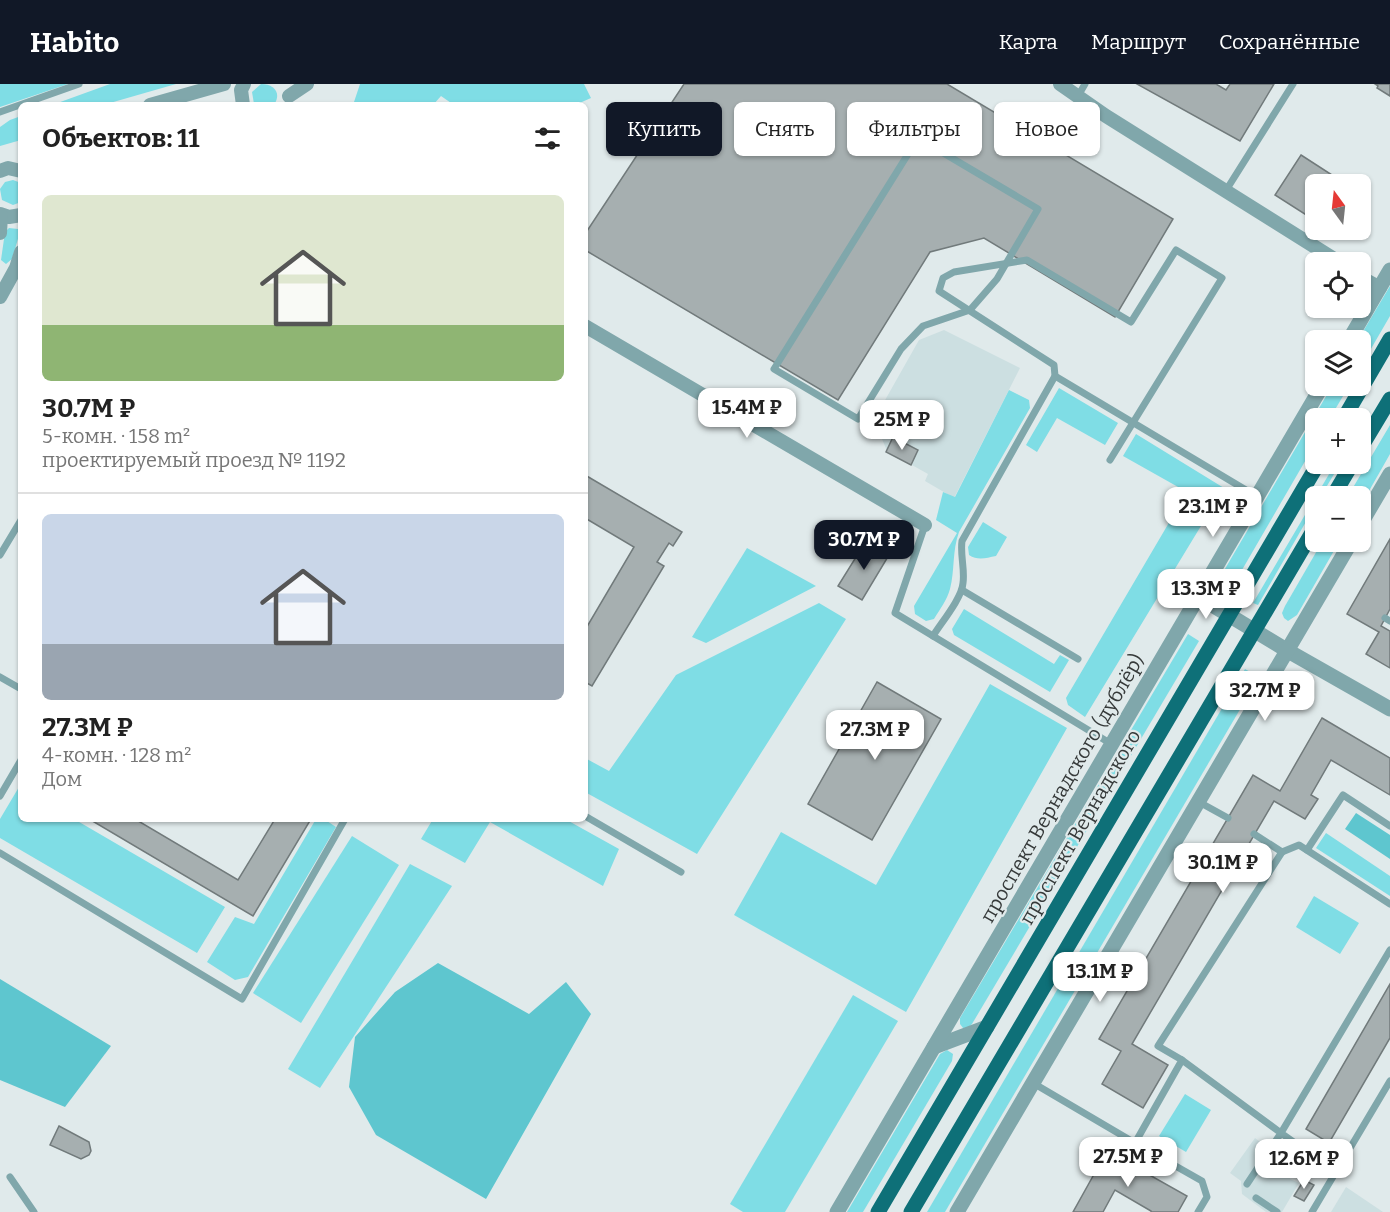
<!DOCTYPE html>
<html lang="ru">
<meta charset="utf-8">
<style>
body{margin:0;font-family:Bitter,serif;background:#f6f6f6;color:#222;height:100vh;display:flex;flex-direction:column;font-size:22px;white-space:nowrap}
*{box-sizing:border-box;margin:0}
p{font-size:20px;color:#767676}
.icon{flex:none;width:33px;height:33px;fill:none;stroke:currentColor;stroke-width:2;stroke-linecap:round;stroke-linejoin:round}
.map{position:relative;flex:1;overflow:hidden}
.side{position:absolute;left:18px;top:18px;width:570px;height:720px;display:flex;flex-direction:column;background:#fff;border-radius:9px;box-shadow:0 2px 4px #0004}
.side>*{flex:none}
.guide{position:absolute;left:606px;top:18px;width:570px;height:54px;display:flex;gap:12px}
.needle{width:39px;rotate:345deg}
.controls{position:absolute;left:1305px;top:90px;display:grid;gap:12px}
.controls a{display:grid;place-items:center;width:66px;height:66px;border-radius:9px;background:#fff;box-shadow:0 2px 4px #0004;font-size:30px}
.price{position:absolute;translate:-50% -51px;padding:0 14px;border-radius:12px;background:#fff;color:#222;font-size:20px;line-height:39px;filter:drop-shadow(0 2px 3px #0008)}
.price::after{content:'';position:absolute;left:50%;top:36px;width:18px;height:14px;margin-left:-9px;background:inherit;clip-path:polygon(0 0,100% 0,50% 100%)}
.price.active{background:#111827;color:#fff}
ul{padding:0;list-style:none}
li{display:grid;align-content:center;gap:12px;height:318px;padding:0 24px}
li+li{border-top:2px solid #e0e0e0}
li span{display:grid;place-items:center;height:186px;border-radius:9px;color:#555}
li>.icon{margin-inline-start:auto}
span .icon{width:108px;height:108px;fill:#fffc;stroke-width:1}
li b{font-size:26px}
h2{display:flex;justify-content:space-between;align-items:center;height:72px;padding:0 24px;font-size:26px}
.pill{padding:0 21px;border-radius:9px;background:#fff;box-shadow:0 2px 4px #0004;font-size:21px;line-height:54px}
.pill.active{background:#111827;color:#fff}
header{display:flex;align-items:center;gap:36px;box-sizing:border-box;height:84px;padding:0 30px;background:#111827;color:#fff}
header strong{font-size:28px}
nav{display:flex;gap:33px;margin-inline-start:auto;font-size:21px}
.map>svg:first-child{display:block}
.built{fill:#ccdfe1}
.green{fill:#7fdde5}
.forest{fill:#5ec6cf}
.building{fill:#a6afb0;stroke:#717a7b;stroke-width:1.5}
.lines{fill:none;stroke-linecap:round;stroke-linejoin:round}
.service{stroke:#80a7ab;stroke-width:7}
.minor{stroke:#80a7ab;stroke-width:14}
.tertiary{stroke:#80a7ab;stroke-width:15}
.primary{stroke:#0e7078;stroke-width:15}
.labels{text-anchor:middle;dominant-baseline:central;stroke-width:4.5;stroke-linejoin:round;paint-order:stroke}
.street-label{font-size:20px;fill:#363a3a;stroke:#e0eaeb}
</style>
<header>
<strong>Habito</strong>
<nav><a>Карта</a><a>Маршрут</a><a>Сохранённые</a></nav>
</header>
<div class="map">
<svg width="1390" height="1128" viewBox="0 0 1390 1128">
<rect width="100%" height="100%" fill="#e0eaeb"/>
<g class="built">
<path d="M944,246L1020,284L954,414L925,397L928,390L887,367L882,355L880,325L919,256Z"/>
<path d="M1255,1054L1292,1083L1290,1095L1299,1099L1282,1128H1266L1242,1110L1241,1097L1230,1089Z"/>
<path d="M1346,1103L1383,1128H1331Z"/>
</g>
<g class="green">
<path d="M0,0H68L0,23Z"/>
<path d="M110,0H176L103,21H52Z"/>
<path d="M261,0C274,0 282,9 274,21L254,20L252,8Z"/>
<path d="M360,0H584L591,14L575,21H454L441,12L433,21H353Z"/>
<path d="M21,32V56L0,62V43L10,36Z"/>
<path d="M13,96L21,99V118L13,121L2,116L0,105L5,98Z"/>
<path d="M9,144L18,145L20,148L12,175L6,180L1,176L5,148Z"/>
<path d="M1390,202V232L1361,282L1360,256H1358Z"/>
<path d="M1332,302H1349L1330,334H1316L1315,360L1235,498L1227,503L1221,497L1222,490Z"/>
<path d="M1059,304L1118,339L1105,361L1057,334L1037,368L1026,361Z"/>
<path d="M1009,306L1029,316L1030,324L959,448C952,467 955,486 950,505C947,516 940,525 934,535L926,537L915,530L914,522L957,449L936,436L943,408L955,413Z"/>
<path d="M1390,341V370L1361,421L1360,412H1348Z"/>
<path d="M1136,350L1224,404L1085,633L1068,621L1066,614L1187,408L1123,372Z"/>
<path d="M1335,380H1340L1321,412H1316L1315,422L1258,521L1253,519Z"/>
<path d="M983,438L1007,453L996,472C986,474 978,477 969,471L968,463Z"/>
<path d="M1322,458H1339L1297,531L1288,537L1284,534L1282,529L1285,522Z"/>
<path d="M747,464L816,502L706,559L692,553Z"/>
<path d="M819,519L846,535L697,770L585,708V674L609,687L676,591Z"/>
<path d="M964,525L1054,580L1060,571L1069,576L1050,608L954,551L952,545Z"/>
<path d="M1188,550L1199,557L972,940L968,944H963L960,940V934Z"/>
<path d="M1245,585L1259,593L945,1128H927Z"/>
<path d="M990,600L1067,644L906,928L734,831L781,748L876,801Z"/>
<path d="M19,703L21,704V735H74L225,823L197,869L0,754V735Z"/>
<path d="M316,735H324L336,743L248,893L235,896L207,878L235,833L254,840Z"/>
<path d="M433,735H565L619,765L603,802L490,738L465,779L421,755Z"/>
<path d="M1326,749L1390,792V812L1316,764Z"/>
<path d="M352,752L399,781L301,939L253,909Z"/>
<path d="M410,780L452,802L320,1004L288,985Z"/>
<path d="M1314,812L1359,839L1340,870L1296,843Z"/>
<path d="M853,911L898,937L785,1128H743L730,1120Z"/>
<path d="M947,966L953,970L952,977L863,1128H847L940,970Z"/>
<path d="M1185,1010L1211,1026L1186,1068L1159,1052Z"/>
</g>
<g class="forest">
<path d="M1356,729L1390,751V775L1345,745Z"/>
<path d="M438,879L529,930L566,898L591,930L486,1115L376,1051L349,1003L355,953L395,908Z"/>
<path d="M0,895L111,962L65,1023L0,996Z"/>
</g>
<g class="building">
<path d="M684,0H947L1173,135L1115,233L984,154L930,168L838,316L585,166V150Z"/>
<path d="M1137,0H1216L1226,6L1230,0H1274L1240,57Z"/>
<path d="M1375,0H1390V12L1377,4L1378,2Z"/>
<path d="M1301,71L1346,100H1316V127L1311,134L1275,111Z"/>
<path d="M893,353L918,366L911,381L886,368Z"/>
<path d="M585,391L682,448L673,462L669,459L657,478L664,482L592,602L585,598V546L634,463L585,434Z"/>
<path d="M1390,455V525L1381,542L1390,547V584L1366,570L1379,548L1347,530Z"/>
<path d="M866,457L889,471L862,516L838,502Z"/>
<path d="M877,598L941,635L872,756L808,720Z"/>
<path d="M1322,634L1390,674V711L1331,676L1311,711L1318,715L1305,735L1274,717L1132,960L1168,981L1143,1024L1102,1000L1121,967L1099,955L1253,691L1280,707Z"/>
<path d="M89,735H135L238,796L275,735H311L253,832Z"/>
<path d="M1390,900V954L1329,1059L1306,1045Z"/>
<path d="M59,1042L89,1058L91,1067L89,1071L81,1075L50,1061Z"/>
<path d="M1107,1067L1187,1112L1178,1128H1151V1127L1115,1106L1103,1128H1073Z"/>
<path d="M1304,1096L1314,1101L1304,1117L1294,1112Z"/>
</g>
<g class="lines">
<g class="service">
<path d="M1078,12L1085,0"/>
<path d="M0,28L79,0"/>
<path d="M918,54L1038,125L997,195L970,226L923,242L901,265L858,335L774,285Z"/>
<path d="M1225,108L1293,0"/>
<path d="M1055,292L1256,412"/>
<path d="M925,441L895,529L1113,661"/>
<path d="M0,471L21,436"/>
<path d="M962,506L1078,575"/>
<path d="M1385,534L1390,537"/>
<path d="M933,552C941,539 962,514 963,499C965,485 960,471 962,457L1055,292L1054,281L939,207L943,194L954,188L1027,176L1131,238L1176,166L1222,194L1110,376"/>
<path d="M0,593L21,605"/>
<path d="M0,712L21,676"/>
<path d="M1199,718L1228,734"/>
<path d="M585,732L681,788"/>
<path d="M1254,750L1282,768L1299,761L1390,820"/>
<path d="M1307,766L1343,711L1390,742"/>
<path d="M0,769L242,915L345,735"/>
<path d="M1182,976L1281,1049L1247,1100"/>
<path d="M1033,999L1135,1059L1182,976L1158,962L1282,768"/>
<path d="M1135,1059L1202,1097L1207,1113L1198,1128"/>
<path d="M1283,1088L1297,1061"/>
<path d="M1336,1088L1281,1049L1390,866"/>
<path d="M10,1093L34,1128"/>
<path d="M1256,1114L1277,1128"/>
<path d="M1312,1128L1390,997"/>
</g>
<g class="minor">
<path d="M1060,0L1106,32L1339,178"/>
<path d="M289,12L307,0"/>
<path d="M150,21L224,0"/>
<path d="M243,21L241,6L244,0"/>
<path d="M0,87L8,84L21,87"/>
<path d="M0,130L9,133L21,131"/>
<path d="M0,149L1,131"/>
<path d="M1360,193L1380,204"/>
<path d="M0,213L16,184L21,168"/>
<path d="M585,242L925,441"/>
</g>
<g class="tertiary">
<path d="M1349,256L1390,186"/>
<path d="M1360,441L1390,390"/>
<path d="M1199,513L1288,567L1390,625"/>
<path d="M934,963L987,943"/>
<path d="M837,1128L1322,302"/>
<path d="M957,1128L1351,458"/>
</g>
<g class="primary">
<path d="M1344,334L1390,255"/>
<path d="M1360,365L1390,315"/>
<path d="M1333,412L1352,380"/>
<path d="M878,1128L1318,380"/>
<path d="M911,1128L1316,442"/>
</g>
</g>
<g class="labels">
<g class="street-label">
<text transform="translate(1062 704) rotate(-60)">проспект Вернадского (дублёр)</text>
<text transform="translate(1080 743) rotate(-60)">проспект Вернадского</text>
</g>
</g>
</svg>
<div class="controls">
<a><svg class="needle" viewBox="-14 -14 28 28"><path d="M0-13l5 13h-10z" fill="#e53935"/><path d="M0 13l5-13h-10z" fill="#767676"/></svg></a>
<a><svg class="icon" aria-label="locate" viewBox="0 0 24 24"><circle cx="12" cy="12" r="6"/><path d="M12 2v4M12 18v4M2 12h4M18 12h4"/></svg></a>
<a><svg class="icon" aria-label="layers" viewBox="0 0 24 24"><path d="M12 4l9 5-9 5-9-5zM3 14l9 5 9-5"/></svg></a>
<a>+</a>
<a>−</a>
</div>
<b class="price" style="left:747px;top:355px">15.4M ₽</b>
<b class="price" style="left:902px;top:367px">25M ₽</b>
<b class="price" style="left:1213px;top:454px">23.1M ₽</b>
<b class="price active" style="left:864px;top:487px">30.7M ₽</b>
<b class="price" style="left:1206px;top:536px">13.3M ₽</b>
<b class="price" style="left:1265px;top:638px">32.7M ₽</b>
<b class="price" style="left:875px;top:677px">27.3M ₽</b>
<b class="price" style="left:1223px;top:810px">30.1M ₽</b>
<b class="price" style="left:1100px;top:919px">13.1M ₽</b>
<b class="price" style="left:1128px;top:1104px">27.5M ₽</b>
<b class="price" style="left:1304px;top:1106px">12.6M ₽</b>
<div class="guide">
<a class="pill active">Купить</a>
<a class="pill">Снять</a>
<a class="pill">Фильтры</a>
<a class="pill">Новое</a>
</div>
<section class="side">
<h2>Объектов: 11<svg class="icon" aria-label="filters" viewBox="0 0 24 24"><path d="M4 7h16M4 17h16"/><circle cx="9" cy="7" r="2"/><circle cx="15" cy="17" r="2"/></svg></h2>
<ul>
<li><span style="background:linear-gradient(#dfe7d0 70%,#8fb573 0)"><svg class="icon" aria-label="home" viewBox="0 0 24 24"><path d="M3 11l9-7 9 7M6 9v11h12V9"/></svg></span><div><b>30.7M ₽</b><p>5-комн. · 158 m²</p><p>проектируемый проезд № 1192</p></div></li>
<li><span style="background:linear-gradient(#c9d6e8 70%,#9aa5b1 0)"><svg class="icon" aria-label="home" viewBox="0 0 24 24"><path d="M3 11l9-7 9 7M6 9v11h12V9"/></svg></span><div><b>27.3M ₽</b><p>4-комн. · 128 m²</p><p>Дом</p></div></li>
</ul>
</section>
</div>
